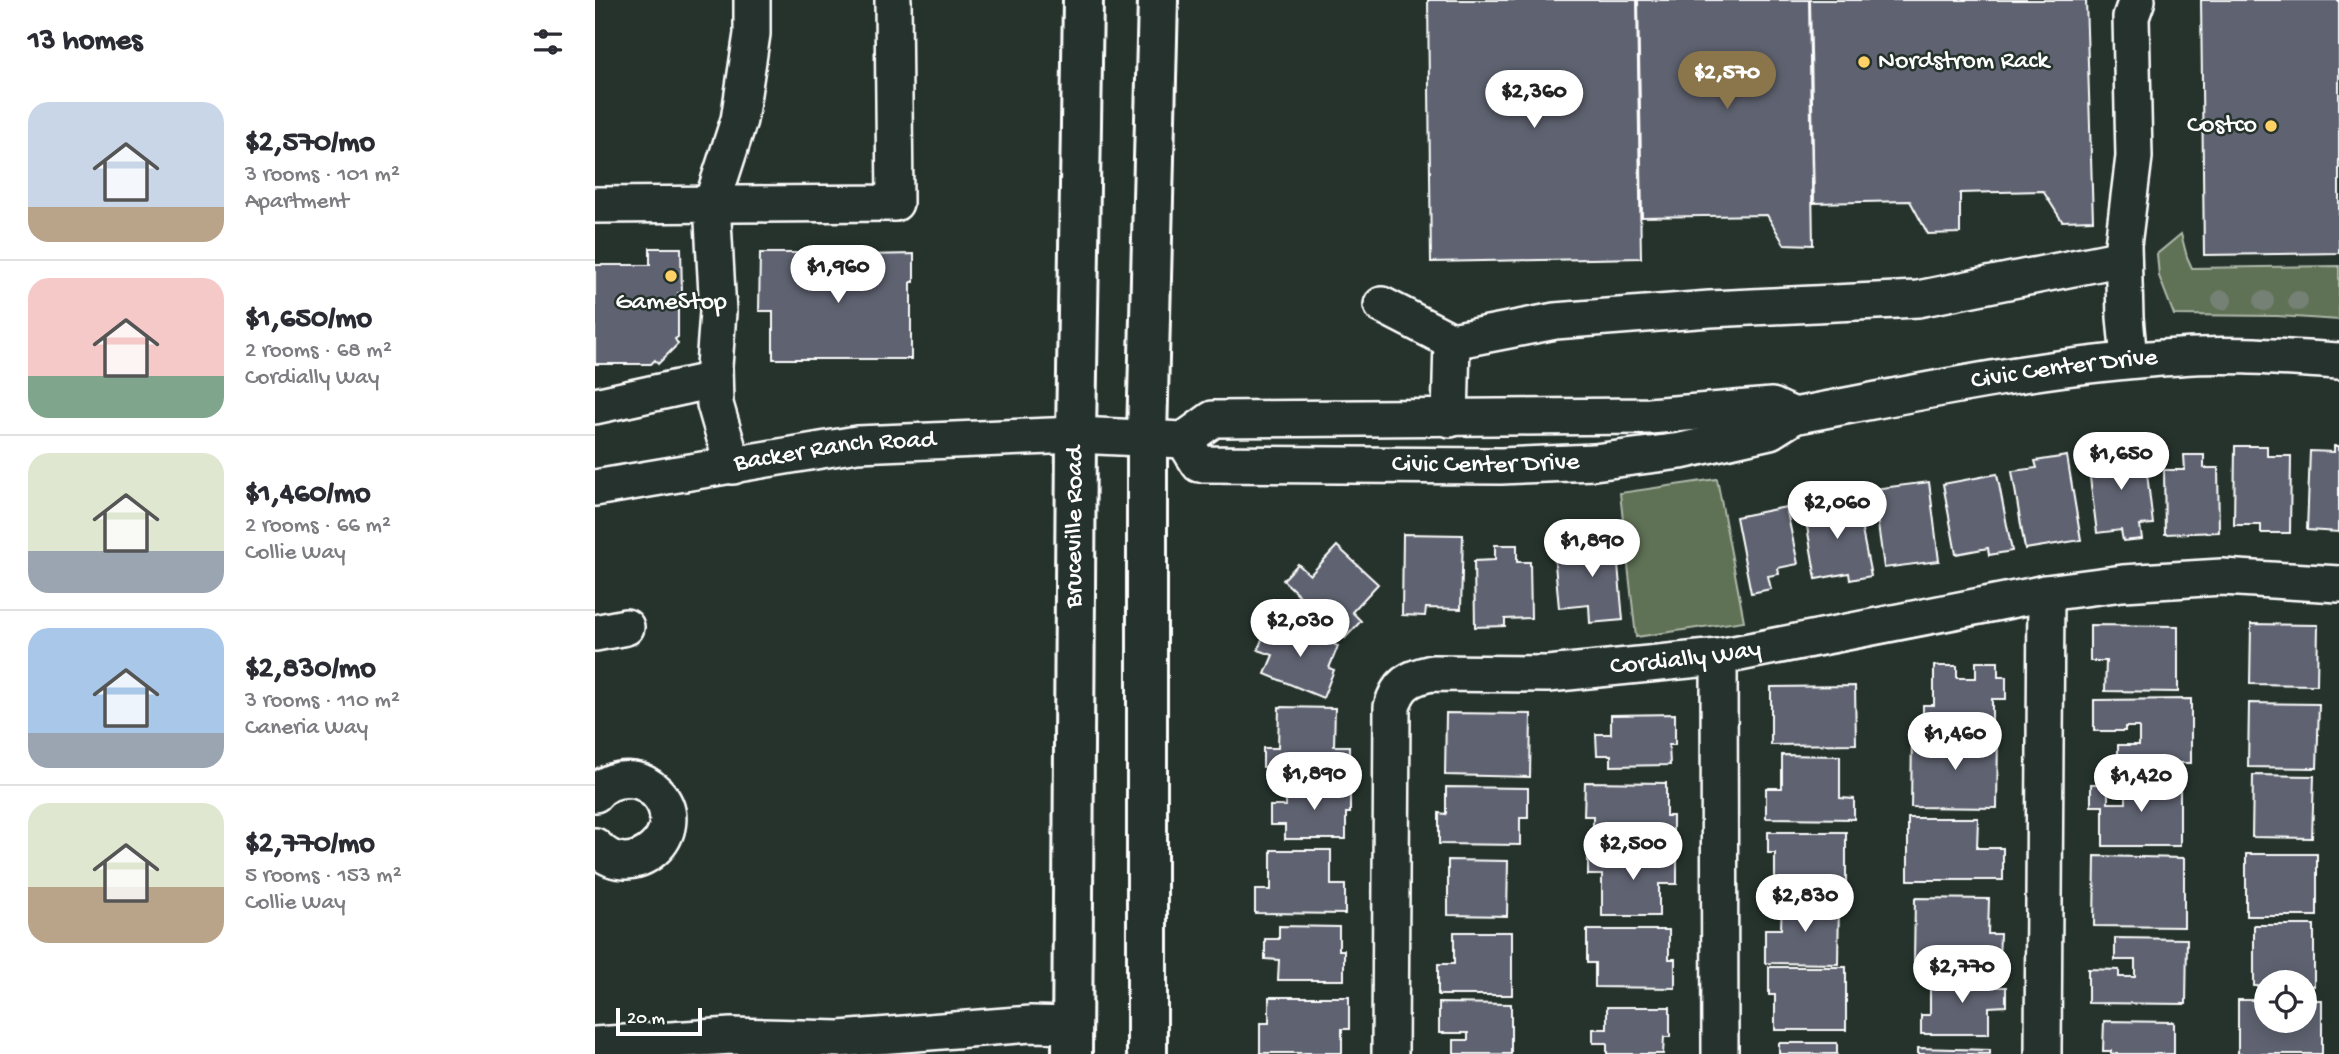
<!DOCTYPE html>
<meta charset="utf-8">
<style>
body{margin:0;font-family:"Gochi Hand",sans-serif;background:#f7f7f7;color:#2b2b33;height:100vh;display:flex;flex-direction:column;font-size:26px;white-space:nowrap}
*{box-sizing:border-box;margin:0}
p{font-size:23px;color:#7c7c81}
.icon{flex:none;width:38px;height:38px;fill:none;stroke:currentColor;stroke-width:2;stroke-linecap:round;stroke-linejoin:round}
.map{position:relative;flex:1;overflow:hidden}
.details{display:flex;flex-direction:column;background:#fff;width:595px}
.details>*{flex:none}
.buttons{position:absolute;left:1659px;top:970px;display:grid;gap:14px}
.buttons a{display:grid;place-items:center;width:63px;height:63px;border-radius:50%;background:#fff;box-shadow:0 4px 18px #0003;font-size:35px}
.scale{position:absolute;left:21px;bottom:18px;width:86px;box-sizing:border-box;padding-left:7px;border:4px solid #fff;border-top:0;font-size:19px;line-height:24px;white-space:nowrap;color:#fff;-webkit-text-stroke:5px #26332d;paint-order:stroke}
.price{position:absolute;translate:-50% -60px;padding:0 16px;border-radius:24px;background:#fff;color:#222;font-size:23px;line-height:46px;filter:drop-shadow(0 2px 4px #0008)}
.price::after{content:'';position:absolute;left:50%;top:42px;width:21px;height:16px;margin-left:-10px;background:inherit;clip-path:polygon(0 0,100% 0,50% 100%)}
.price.current{background:#8a764a;color:#fff}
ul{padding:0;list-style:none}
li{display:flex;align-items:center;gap:21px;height:175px;padding:0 28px}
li+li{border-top:2px solid #e1e1e2}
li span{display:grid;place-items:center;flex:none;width:196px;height:140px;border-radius:21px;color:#555}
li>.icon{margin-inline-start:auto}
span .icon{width:84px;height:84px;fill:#fffc;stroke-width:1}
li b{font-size:30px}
h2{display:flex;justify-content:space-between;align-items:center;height:84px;padding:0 28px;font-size:30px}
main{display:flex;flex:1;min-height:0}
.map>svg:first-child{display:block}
.green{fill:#5f7255;stroke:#afb8aa;stroke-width:2}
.building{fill:#5e6471;stroke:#fff;stroke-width:2}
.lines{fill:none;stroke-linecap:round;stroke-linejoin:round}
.minor-casing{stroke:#fff;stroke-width:40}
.major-casing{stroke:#fff;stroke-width:44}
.minor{stroke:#26332d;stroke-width:35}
.major{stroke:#26332d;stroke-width:38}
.tree{fill:#768176}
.poi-dot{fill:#ffd166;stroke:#26332d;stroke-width:2.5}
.labels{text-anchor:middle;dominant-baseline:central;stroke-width:5;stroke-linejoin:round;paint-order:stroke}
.poi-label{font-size:26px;fill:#fff;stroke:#26332d;text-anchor:start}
.street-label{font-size:26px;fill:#fff;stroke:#26332d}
</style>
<main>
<section class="details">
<h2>13 homes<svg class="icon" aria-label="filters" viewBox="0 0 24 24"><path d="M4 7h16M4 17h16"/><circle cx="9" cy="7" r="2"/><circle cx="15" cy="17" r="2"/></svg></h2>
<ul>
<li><span style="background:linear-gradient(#c9d6e8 75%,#b9a48a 0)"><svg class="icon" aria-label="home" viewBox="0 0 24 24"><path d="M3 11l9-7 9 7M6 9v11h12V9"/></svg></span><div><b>$2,570/mo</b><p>3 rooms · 101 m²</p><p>Apartment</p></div></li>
<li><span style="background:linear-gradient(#f6c9c9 70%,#7fa58c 0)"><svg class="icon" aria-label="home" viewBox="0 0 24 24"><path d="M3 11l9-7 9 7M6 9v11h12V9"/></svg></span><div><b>$1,650/mo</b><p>2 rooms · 68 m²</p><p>Cordially Way</p></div></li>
<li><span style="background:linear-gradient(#dfe7d0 70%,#9aa5b1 0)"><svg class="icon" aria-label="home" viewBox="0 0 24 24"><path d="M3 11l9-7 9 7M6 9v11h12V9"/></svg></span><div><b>$1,460/mo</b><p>2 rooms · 66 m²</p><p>Collie Way</p></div></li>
<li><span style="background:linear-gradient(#a9c7e8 75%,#9aa5b1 0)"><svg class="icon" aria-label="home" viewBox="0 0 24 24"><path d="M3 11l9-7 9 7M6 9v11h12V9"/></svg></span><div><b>$2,830/mo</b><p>3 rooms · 110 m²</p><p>Caneria Way</p></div></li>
<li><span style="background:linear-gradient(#dfe7d0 60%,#b9a48a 0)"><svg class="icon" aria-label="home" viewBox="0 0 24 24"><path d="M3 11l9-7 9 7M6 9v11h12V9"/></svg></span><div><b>$2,770/mo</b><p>5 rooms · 153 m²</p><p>Collie Way</p></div></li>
</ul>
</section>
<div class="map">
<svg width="1744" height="1054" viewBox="0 0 1744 1054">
<rect width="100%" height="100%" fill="#26332d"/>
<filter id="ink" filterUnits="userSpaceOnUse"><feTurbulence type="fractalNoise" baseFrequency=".0143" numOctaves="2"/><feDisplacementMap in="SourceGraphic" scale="14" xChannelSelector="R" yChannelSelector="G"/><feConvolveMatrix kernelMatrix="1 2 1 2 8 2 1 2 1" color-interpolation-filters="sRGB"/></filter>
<g filter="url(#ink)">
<g class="green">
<path d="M1586,234L1592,257L1597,268L1744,266V320L1682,316L1579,315L1564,276L1562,254Z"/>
<path d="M1122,479L1149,621L1041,637L1025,493Z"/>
</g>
<g class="building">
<path d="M833,0H1042L1046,258L836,262Z"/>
<path d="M1043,0H1214L1218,245L1189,244L1172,215L1047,217Z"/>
<path d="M1215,0H1491L1498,220L1467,221L1448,191L1365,193V233L1333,234L1315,201L1219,203Z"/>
<path d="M1606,0H1744V253L1609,255Z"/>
<path d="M55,248H86L87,293H83V337L80,339L83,344L63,364L60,360L56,364H0V265H55Z"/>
<path d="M165,253H217V256L319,254V282H316V359H178V311H164Z"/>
<path d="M1640,446H1672V456H1696L1695,533H1666V525H1639Z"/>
<path d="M1739,446H1744V532L1712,530L1715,451L1739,452Z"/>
<path d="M1549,448L1558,524L1545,525L1547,539L1528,541L1526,530L1502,533L1492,454Z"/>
<path d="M1589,455H1609V468H1623L1624,532L1570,534L1569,470H1590Z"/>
<path d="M1472,456L1486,540L1430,549L1417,471L1442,468L1440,461Z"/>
<path d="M1402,474L1417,551L1394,555L1393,548L1361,554L1348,484Z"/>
<path d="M1334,482L1344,561L1289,568L1278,489Z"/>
<path d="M1261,500L1276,576L1255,580L1254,573L1221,579L1209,509Z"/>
<path d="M1191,507L1203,564L1183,568L1184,574L1173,576L1176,589L1156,593L1141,517Z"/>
<path d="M1020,531L1028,620L995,623L994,605L964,608L959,553L1000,549L999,533Z"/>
<path d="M808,534L868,535L866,609L831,608L830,616L807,615Z"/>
<path d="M900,545H922V562H935L936,618L910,619V626L880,627L879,561L900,560Z"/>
<path d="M742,546L783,584L757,612L766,621L750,638L688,580L703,564L715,575Z"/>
<path d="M688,624L743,646L734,668L739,670L728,698L670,674L678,655L663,650L670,631L683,636Z"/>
<path d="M1656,624L1723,625L1722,685L1655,684Z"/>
<path d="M1495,625L1583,626V692L1510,691L1511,661H1495Z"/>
<path d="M1381,662H1403V677H1411V699H1397V726L1328,725V705H1339V666H1362V678H1381Z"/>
<path d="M1260,686L1261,744L1176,745V687Z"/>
<path d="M1596,699V763H1523V745H1544V727H1530V731H1499V700Z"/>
<path d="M1654,703L1724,704L1722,768L1653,767Z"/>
<path d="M684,707L740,708L739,746H754V768L668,767V748H683Z"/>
<path d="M851,713L936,714L935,777L850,775Z"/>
<path d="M1080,714V745H1074L1075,765L1016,766V755H1002L1001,734H1016V715Z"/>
<path d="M1317,736H1403L1402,808L1316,807Z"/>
<path d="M1187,755L1245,756V798L1259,799V819L1171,818V788H1187Z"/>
<path d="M1658,775L1719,776L1717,838L1657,837Z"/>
<path d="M1531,779L1585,780V846H1508V806H1496V784H1513V803H1531Z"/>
<path d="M990,782L1071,783V816H1078V840L998,839V816H989Z"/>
<path d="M691,785H755V813H751V839H690V825H675V806H691Z"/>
<path d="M851,787L933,788V818H925V845L844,844V813L851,814Z"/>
<path d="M1313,818H1383L1382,848H1408V880H1313Z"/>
<path d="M1173,832H1251V889H1180V853H1173Z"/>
<path d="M676,850H736V885H750V914L660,913V890H676Z"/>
<path d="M993,854H1082V884H1064V916H1007V875H993Z"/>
<rect x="1651" y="854" width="71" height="62"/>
<path d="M1500,856L1589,858V927L1499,926Z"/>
<path d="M853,860L913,861L912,916L853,915Z"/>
<path d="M1320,898L1394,899L1393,934H1405L1404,963L1319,961Z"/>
<path d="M1187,900L1244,901L1243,964L1170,963V929H1186Z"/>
<path d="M1659,925H1719V986H1710V982H1671V986H1659Z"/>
<path d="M684,926L744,927V950H749V980H683L684,960L670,959V939H684Z"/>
<path d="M992,930H1074V959H1080V988L1000,987V963H992Z"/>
<path d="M859,932H917V995H843V964H859Z"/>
<path d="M1520,938L1592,939L1591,1004L1493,1003V969L1524,970V977H1540V960H1520Z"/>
<path d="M1174,967H1251V1030H1180V995H1174Z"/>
<path d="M1335,973H1362V988H1379V973H1400V987H1411V1006L1394,1007V1034H1326V1015H1335Z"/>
<path d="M674,997H754V1029H747V1053H665V1023H674Z"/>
<path d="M1643,1000H1671V1020H1710V1000H1727V1054H1643Z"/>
<path d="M844,1003L916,1004V1054H859V1040H873V1033H844Z"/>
<path d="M1012,1007H1075V1037H1069L1068,1054H1012V1043H998V1029H1012Z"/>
<path d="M1509,1021L1579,1022V1054H1516V1051H1508Z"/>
<rect x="1184" y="1043" width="58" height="11"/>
<path d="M1323,1048L1395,1050V1054H1323Z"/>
</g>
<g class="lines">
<g class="minor-casing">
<g id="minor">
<path d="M0,205L300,203L298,0"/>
<path d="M787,305L857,341L855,419"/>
<path d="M857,341L960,321L1115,309L1323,299L1528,258"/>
<path d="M1534,360L1530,317L1528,245L1539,157L1536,17L1542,0"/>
<path d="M0,406L119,380"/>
<path id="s1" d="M589,440L604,464L906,466L999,462L1086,451L1175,431L1199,416C1326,392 1454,364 1584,357C1637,353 1691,358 1744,361"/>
<path d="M138,466L120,404L119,366L123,312L117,203L144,120L157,34V0"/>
<path id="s2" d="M0,488L262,444L481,435L589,440L618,419L1054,416L1177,406L1199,416"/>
<path d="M0,633L31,627"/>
<path d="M1124,657L1125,1054"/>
<path d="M0,794C10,782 24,778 39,780C48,781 55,786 62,793C98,832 36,888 0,846"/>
<path d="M0,1045L136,1036L245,1039L436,1024L477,1025"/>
<path id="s3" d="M795,1054L797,707C803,684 814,678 837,673L953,674L1124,657L1451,593L1528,583L1627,577L1744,584"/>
<path d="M1448,1054L1451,593"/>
</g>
</g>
<g class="major-casing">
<g id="major">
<path id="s4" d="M477,1054L481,435L488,0"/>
<path d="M552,1054V437L563,0"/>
</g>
</g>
<use href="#minor" class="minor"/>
<use href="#major" class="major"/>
</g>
<g class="tree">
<circle cx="1627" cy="300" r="10"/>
<circle cx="1669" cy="301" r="10"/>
<circle cx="1703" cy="301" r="10"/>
</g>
</g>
<g class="poi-dot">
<circle cx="1269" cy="62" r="7"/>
<circle cx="1676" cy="126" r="7"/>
<circle cx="76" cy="276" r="7"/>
</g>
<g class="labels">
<g class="poi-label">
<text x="1283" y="62">Nordstrom Rack</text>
<text x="1662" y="126" text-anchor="end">Costco</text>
<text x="76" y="303" text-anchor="middle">GameStop</text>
</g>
<g class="street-label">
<text stroke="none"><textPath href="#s1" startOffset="905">Civic Center Drive</textPath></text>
<text stroke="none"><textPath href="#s2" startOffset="243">Backer Ranch Road</textPath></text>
<text stroke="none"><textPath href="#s1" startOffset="315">Civic Center Drive</textPath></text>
<text stroke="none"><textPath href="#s4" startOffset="527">Bruceville Road</textPath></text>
<text stroke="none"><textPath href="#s3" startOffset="658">Cordially Way</textPath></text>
</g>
</g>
</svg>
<div class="buttons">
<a><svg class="icon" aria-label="locate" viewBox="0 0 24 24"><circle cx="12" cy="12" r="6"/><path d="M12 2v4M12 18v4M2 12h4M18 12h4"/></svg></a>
</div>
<div class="scale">20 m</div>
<b class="price current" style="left:1132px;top:111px">$2,570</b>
<b class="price" style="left:939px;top:130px">$2,360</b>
<b class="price" style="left:243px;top:305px">$1,960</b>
<b class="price" style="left:1526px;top:492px">$1,650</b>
<b class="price" style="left:1242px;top:541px">$2,060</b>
<b class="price" style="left:997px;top:579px">$1,890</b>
<b class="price" style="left:705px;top:659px">$2,030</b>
<b class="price" style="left:1360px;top:772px">$1,460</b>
<b class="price" style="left:719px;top:812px">$1,890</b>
<b class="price" style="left:1546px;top:814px">$1,420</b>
<b class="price" style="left:1038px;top:882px">$2,500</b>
<b class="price" style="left:1210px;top:934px">$2,830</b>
<b class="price" style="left:1367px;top:1005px">$2,770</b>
</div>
</main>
